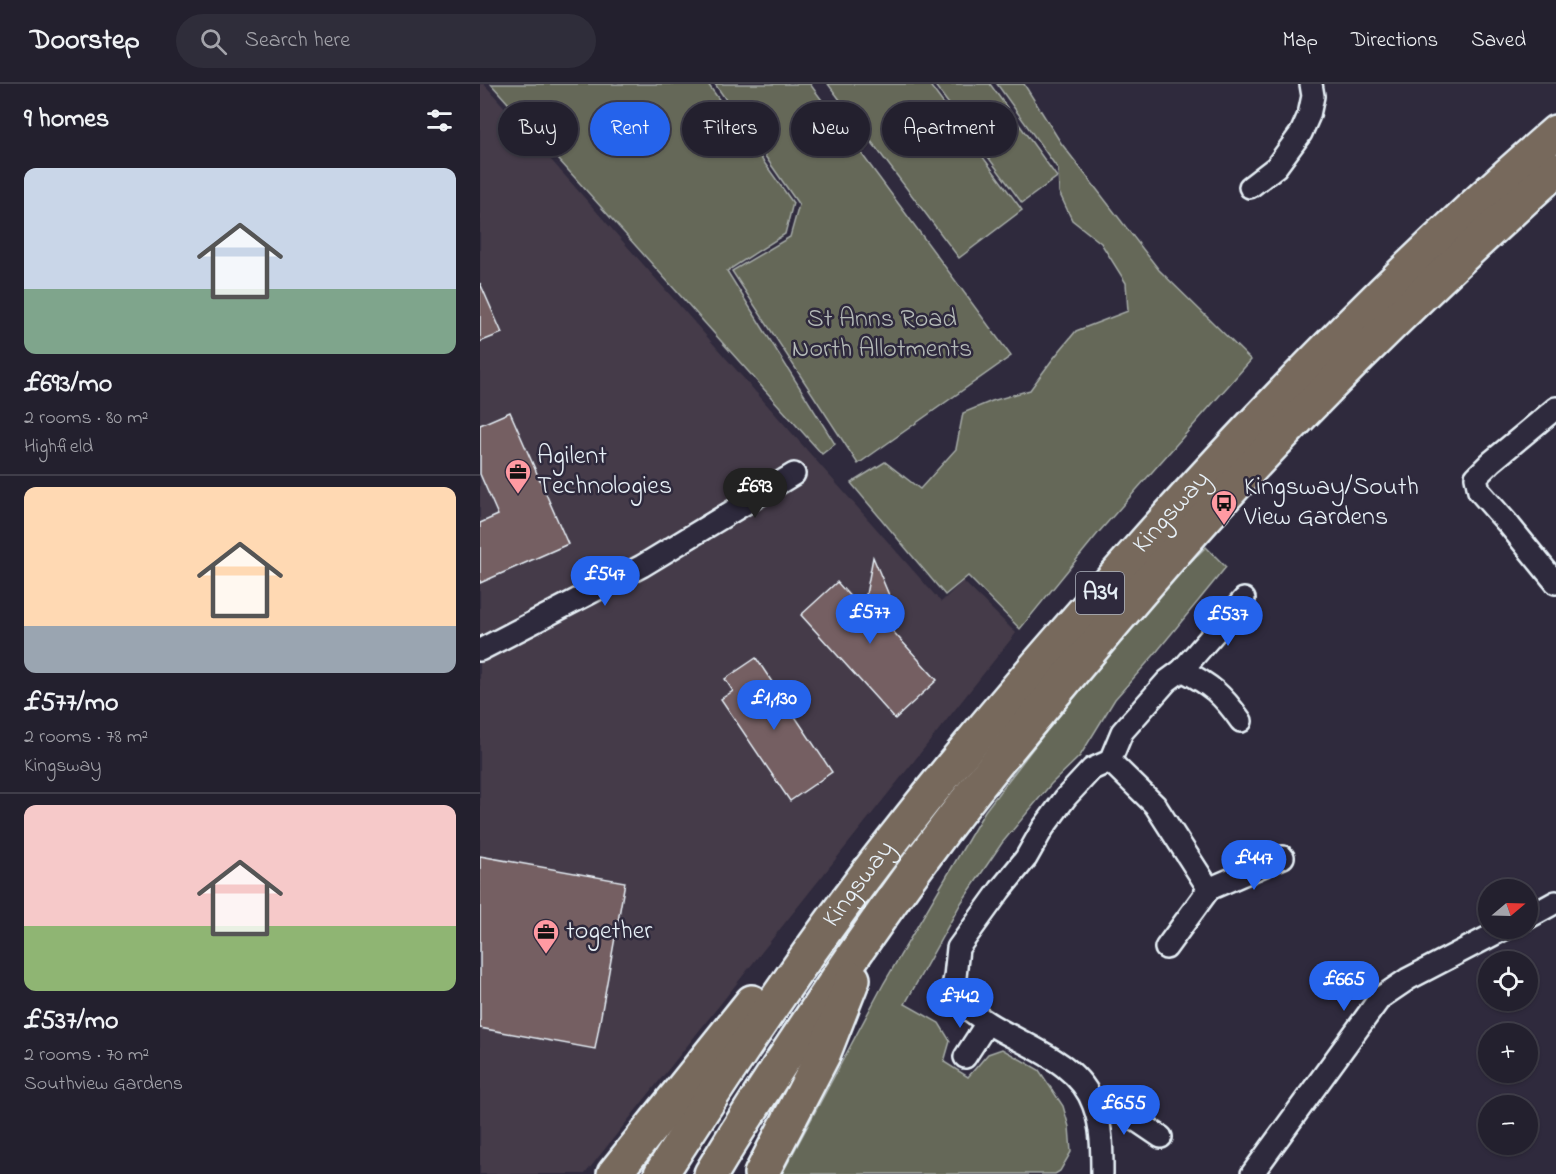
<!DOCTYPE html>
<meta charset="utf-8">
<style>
body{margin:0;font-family:"Indie Flower",sans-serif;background:#2f2d3a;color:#f1f3f6;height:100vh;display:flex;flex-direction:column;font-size:22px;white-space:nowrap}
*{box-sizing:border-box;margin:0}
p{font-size:20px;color:#a3a3aa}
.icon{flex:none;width:33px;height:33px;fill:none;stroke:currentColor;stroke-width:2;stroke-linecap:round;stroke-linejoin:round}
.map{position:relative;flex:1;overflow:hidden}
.sheet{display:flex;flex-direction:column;background:#23202e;width:480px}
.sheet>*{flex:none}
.banner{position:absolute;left:18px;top:18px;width:570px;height:54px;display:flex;gap:12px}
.needle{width:39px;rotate:71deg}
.controls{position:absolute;left:998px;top:795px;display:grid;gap:12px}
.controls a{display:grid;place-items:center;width:60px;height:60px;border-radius:50%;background:#23202e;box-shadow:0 2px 4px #0004,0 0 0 2px #403e4a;font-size:30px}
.price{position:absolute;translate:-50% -51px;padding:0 14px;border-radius:21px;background:#2563eb;color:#fff;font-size:20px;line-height:39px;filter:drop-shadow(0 2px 3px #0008)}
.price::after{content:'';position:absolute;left:50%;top:36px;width:18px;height:14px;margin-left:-9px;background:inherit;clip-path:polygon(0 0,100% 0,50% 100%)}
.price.selected{background:#222;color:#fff}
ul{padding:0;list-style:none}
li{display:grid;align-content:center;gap:12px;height:318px;padding:0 24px}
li+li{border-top:2px solid #403e4a}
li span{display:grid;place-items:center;height:186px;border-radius:12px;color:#555}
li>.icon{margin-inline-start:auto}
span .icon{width:108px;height:108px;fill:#fffc;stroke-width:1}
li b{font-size:26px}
h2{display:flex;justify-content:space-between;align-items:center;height:72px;padding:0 24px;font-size:26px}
.tag{padding:0 21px;border-radius:27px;background:#23202e;box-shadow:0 2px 4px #0004,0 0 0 2px #403e4a;font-size:21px;line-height:54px}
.tag.selected{background:#2563eb;color:#fff}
header{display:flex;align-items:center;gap:36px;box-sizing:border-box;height:84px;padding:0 30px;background:#23202e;border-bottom:2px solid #403e4a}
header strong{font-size:28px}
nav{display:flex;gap:33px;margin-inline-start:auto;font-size:21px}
.search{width:420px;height:54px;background:#2f2d3a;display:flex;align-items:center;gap:15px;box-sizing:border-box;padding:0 21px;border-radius:33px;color:#a3a3aa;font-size:22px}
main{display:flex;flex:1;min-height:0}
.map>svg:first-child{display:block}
.built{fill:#443a48}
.green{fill:#656758;stroke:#a6aca8;stroke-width:1.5}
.building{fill:#745e62;stroke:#e8f1f8;stroke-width:1.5}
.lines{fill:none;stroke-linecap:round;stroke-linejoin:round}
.minor-casing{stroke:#e8f1f8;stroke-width:26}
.trunk-casing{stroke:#e8f1f8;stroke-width:38}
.minor{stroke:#2f2a3d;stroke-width:21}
.trunk{stroke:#77695c;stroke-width:33}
.labels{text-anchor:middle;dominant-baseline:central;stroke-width:5;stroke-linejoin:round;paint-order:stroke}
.shield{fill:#2f2a3d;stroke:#b0b5c0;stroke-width:1.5}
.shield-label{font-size:24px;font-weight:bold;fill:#e8f1f8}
.park-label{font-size:26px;fill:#b4bab8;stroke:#2f2a3d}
.poi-label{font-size:26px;fill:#e8f1f8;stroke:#2f2a3d;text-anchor:start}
.street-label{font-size:26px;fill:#e8f1f8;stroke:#2f2a3d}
</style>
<header>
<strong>Doorstep</strong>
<div class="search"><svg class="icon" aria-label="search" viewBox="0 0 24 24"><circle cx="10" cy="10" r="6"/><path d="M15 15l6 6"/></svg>Search here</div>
<nav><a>Map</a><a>Directions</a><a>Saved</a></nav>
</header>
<main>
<section class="sheet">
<h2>9 homes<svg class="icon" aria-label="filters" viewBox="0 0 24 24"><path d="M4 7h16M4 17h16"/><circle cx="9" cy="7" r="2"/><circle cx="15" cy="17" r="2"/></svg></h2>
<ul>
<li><span style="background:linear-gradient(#c9d6e8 65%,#7fa58c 0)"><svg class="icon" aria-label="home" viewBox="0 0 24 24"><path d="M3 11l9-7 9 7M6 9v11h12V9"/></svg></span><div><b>£693/mo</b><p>2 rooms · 80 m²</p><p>Highfield</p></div></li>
<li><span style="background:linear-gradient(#ffd9b3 75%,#9aa5b1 0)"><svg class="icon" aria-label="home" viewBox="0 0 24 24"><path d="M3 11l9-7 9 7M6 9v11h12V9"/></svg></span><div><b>£577/mo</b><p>2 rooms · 78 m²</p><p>Kingsway</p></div></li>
<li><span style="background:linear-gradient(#f6c9c9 65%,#8fb573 0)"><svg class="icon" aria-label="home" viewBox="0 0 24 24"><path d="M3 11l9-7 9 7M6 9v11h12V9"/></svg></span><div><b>£537/mo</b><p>2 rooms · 70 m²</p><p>Southview Gardens</p></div></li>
</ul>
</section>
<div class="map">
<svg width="1076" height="1090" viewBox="0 0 1076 1090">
<rect width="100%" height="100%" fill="#2f2a3d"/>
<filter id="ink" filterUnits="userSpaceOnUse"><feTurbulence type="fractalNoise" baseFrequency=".0167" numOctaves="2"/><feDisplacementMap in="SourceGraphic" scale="12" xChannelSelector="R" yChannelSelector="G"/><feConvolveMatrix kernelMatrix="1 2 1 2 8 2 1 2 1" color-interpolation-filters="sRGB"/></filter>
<g filter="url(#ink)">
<path class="built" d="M0,0H4L461,518L483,497L536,549L105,1090H0Z"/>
<g class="green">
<path d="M11,0H228L313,119L305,150L247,187L355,360L342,370Z"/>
<path d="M235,0H330L531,272L378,380L252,187L310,153L319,121Z"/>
<path d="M348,0H449L542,126L479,174Z"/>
<path d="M454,0H510L577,93L542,119Z"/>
<path d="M517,0H544L581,59L679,186L771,276L619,448L540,545L488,492L465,511L371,399L405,378L440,405L476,365L483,329L512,317L550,306L572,276L596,247L648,227L646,199L621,159L592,136L579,108L578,85Z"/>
<path d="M726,463L746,483L674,571L635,615L600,672L571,700L522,759L481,819L425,920L459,939L470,957L464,978L488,993L508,970L522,965L559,986L583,1022L589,1043L591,1068L580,1087L575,1090H302L404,899L505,727L584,624L665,522Z"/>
</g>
<g class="building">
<path d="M0,199L22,249L0,258Z"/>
<path d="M30,328L88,460L0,499V439L18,431L0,390V341Z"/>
<path d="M393,473L411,516L389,521L457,596L415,635L321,531L357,498L383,527Z"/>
<path d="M276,574L352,688L310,717L241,615L253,607L245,595Z"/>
<path d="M0,772L145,798L115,965L0,944Z"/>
</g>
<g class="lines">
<g class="minor-casing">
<g id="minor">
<path d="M770,103L796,83L821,49L829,31L833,12L831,0"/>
<path d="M1076,324L1011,378L996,393L999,407L1029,441L1076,499"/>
<path d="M0,566L162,482L314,390"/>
<path d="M702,586L764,515"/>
<path d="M630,677L675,721L729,805L686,864"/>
<path d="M729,805L803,773"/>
<path d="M1047,834L1076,818"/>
<path d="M485,973L507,939"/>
<path d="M614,1020L627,1019L638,1024L681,1053"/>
<path d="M622,1090C622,1067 622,1043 614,1022C599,977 544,962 508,939C495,931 483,921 471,912L475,893L478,864L520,806L546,774L563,744L586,713L612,685L630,677L642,648L687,597L702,586C731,601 742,610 761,637"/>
<path d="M772,1090L900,914L928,895L1026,844"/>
</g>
</g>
<g class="trunk-casing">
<g id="trunk">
<path d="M134,1090L272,918"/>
<path id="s1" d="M181,1090C258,970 338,850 427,738C501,644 580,554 660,464C790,318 928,177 1076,48"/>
<path d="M231,1090C267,1029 306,971 346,912C379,863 413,814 449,766C496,702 547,642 598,581C647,523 695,466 746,411C850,297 961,190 1076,86"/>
<path d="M281,1090L343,971L373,895"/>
</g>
</g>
<use href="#minor" class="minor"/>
<use href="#trunk" class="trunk"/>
</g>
</g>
<defs>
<g id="office-pin" transform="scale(1.35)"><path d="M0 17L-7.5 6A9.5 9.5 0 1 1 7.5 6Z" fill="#ff9aa2" stroke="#2f2a3d"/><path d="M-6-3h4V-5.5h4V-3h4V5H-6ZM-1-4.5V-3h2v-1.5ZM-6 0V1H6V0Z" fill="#111"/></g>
<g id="bus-pin" transform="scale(1.35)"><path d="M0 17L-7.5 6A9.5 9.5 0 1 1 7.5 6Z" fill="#ff9aa2" stroke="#2f2a3d"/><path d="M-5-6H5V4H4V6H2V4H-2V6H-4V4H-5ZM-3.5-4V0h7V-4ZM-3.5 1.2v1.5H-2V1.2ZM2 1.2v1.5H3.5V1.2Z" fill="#111"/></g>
</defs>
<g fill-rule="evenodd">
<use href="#office-pin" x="38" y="388"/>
<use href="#bus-pin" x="744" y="419"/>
<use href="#office-pin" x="66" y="848"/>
</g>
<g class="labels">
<rect class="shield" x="596" y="488" width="48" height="42" rx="4.5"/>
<g class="shield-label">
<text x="620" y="509">A34</text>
</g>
<g class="park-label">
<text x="402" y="236">St Anns Road<tspan x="402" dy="30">North Allotments</tspan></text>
</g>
<g class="poi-label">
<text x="57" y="373">Agilent<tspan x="57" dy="30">Technologies</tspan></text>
<text x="764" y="404">Kingsway/South<tspan x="764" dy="30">View Gardens</tspan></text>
<text x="86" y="848">together</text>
</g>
<g class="street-label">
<text stroke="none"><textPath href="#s1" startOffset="837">Kingsway</textPath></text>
<text stroke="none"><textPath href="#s1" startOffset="351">Kingsway</textPath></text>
</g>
</g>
</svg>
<div class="controls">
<a><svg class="needle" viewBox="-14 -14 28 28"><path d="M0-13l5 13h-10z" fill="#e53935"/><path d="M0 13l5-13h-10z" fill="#a3a3aa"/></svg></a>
<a><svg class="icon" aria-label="locate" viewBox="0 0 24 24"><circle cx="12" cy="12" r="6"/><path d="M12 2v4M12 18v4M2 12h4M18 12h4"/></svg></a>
<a>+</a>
<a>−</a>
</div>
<b class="price selected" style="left:275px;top:435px">£693</b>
<b class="price" style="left:125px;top:523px">£547</b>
<b class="price" style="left:390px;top:561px">£577</b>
<b class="price" style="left:748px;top:563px">£537</b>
<b class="price" style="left:294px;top:647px">£1,130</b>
<b class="price" style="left:774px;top:807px">£447</b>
<b class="price" style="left:864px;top:928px">£665</b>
<b class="price" style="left:480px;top:945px">£742</b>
<b class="price" style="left:644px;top:1052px">£655</b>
<div class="banner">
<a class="tag">Buy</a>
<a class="tag selected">Rent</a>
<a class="tag">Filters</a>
<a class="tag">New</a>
<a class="tag">Apartment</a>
</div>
</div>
</main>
